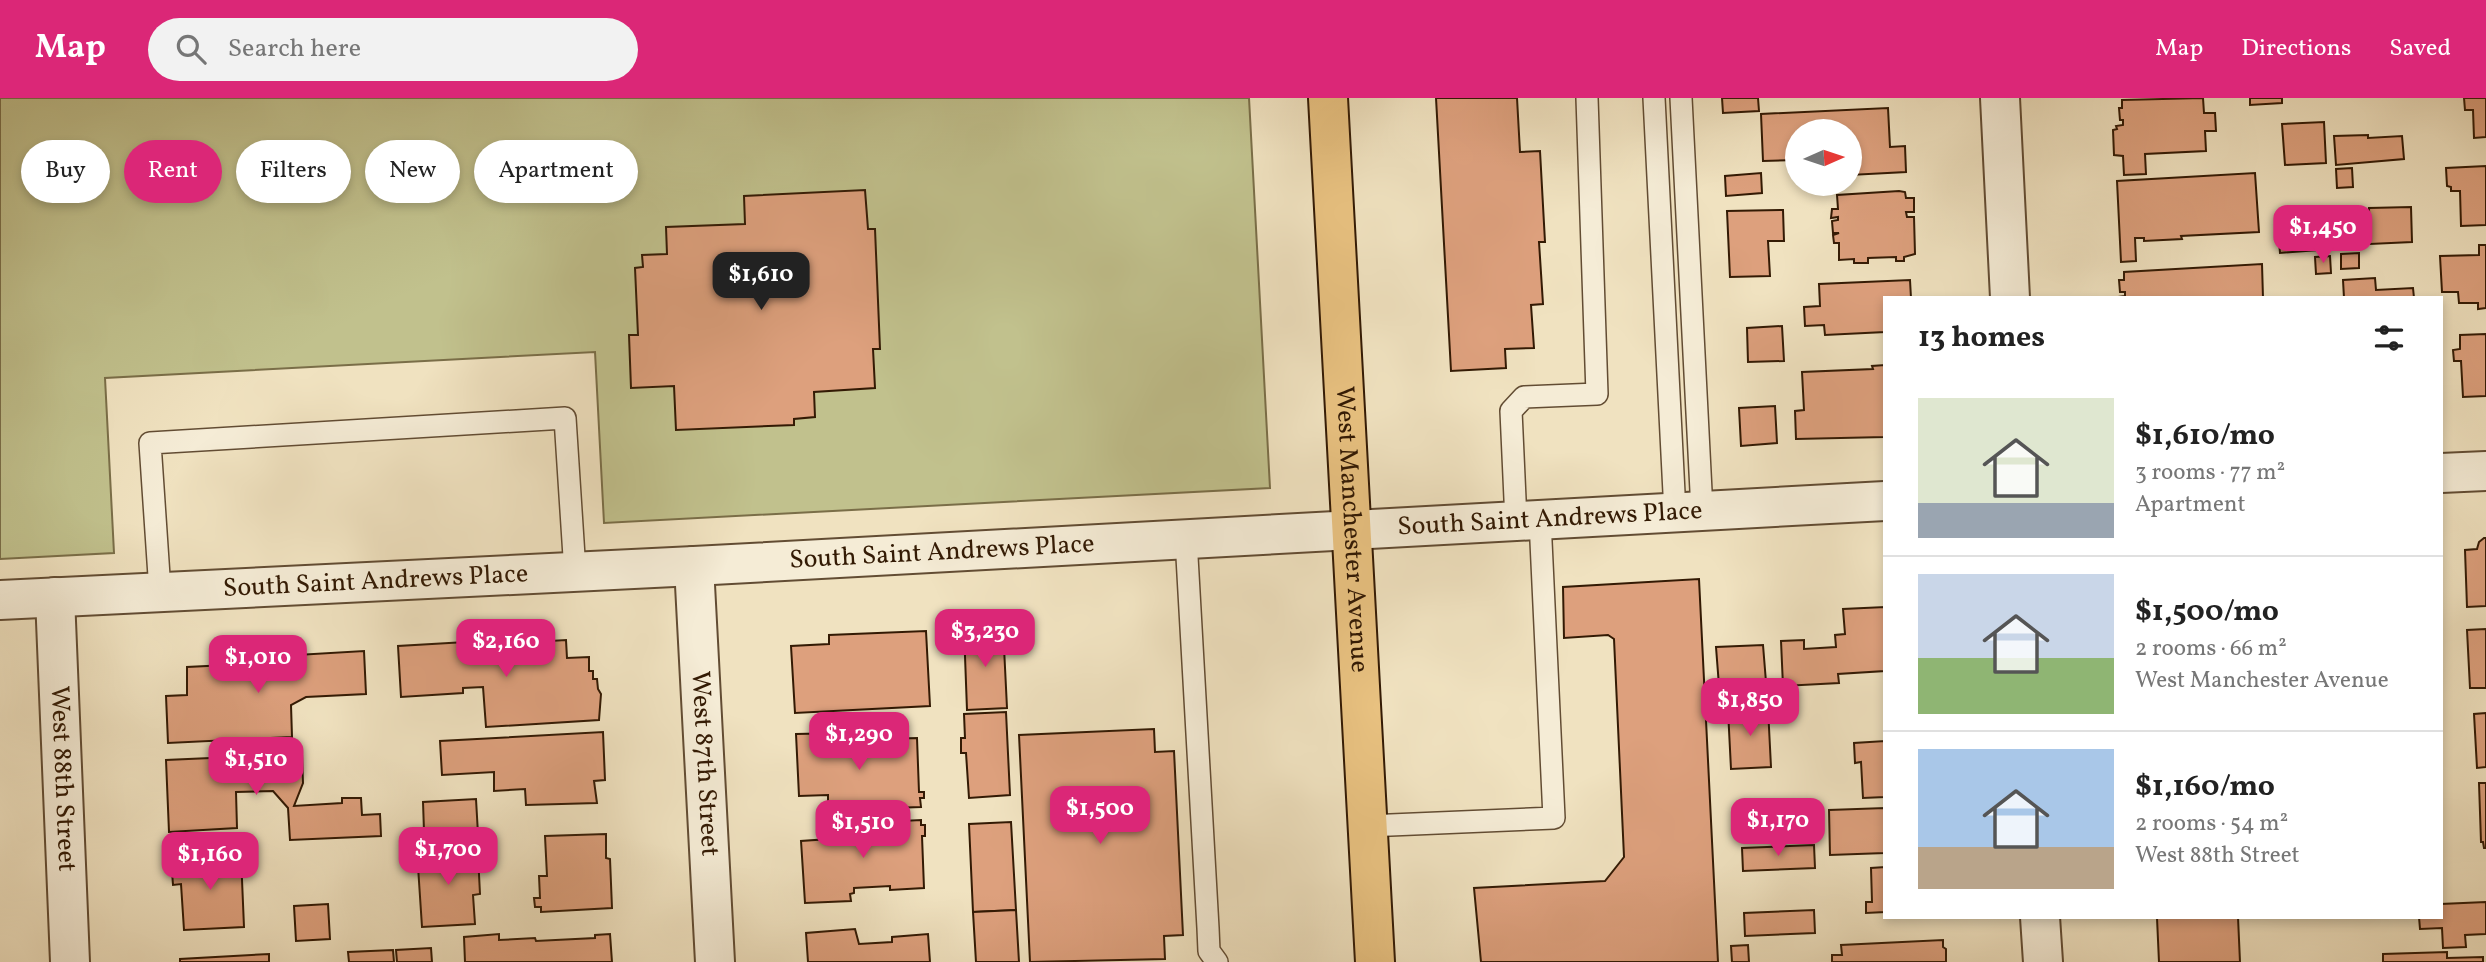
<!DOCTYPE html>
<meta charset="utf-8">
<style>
body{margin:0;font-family:Vollkorn,serif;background:#f2f2f2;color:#222;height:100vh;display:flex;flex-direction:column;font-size:26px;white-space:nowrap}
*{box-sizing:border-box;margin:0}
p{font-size:23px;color:#767676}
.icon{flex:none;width:38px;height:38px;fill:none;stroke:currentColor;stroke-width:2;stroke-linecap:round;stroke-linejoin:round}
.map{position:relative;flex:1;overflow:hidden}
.drawer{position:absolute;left:1883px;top:198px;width:560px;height:623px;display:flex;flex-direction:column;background:#fff;border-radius:0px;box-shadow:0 4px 10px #0003}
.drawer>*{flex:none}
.top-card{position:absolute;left:21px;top:42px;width:665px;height:63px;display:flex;gap:14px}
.needle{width:46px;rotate:87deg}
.buttons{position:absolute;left:1785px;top:21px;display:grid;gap:14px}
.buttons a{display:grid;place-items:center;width:77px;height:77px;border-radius:50%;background:#fff;box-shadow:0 4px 10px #0003;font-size:35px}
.price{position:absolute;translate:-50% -60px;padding:0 16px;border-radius:14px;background:#db2777;color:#fff;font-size:23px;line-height:46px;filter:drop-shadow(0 2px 4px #0008)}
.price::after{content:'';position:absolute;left:50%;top:42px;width:21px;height:16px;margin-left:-10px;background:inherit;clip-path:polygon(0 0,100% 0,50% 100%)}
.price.on{background:#222;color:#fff}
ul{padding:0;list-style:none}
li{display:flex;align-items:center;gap:21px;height:175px;padding:0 35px}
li+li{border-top:2px solid #e0e0e0}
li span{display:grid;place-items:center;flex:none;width:196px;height:140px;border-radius:0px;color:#555}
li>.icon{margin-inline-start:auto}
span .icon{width:84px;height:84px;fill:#fffc;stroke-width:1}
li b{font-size:30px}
h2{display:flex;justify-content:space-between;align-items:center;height:84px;padding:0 35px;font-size:30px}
.tag{padding:0 24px;border-radius:32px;background:#fff;box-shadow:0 4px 10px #0003;font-size:24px;line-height:63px}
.tag.on{background:#db2777;color:#fff}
header{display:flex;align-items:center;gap:42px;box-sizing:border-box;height:98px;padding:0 35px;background:#db2777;color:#fff}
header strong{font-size:33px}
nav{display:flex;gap:38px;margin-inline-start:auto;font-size:24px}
.search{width:490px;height:63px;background:#f2f2f2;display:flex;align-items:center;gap:18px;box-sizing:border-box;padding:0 24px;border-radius:38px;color:#767676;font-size:26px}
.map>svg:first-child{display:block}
.green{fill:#c1c18d;stroke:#7a6e48;stroke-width:2}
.building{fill:#dda07d;stroke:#331a04;stroke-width:2}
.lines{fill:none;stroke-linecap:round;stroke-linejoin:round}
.service-casing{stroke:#624c33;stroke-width:24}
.minor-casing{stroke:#624c33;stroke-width:42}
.primary-casing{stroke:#331a04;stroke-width:42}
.service{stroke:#f5ecd6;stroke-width:21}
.minor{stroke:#f5ecd6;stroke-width:38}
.primary{stroke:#e8c180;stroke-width:38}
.labels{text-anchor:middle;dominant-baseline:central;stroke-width:5;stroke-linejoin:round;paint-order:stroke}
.street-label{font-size:26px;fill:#331a04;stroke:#f5ecd6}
</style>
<header>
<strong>Map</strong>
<div class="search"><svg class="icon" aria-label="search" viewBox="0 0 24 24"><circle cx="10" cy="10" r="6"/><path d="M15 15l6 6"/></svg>Search here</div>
<nav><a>Map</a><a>Directions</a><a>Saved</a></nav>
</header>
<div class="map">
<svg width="2486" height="864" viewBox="0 0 2486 864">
<rect width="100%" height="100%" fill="#f0e2c0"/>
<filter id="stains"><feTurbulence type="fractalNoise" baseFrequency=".00286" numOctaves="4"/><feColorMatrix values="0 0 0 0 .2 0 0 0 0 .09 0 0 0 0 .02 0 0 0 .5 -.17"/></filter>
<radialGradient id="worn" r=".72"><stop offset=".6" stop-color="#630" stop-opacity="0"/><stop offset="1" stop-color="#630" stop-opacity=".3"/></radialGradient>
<path class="green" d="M0,0H1249L1270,390L604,425L595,254L105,280L114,455L0,461Z"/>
<g class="building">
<path d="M1436,0H1517L1520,54L1540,53L1545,144H1539L1543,206L1531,207L1534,250L1505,251L1506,270L1451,273Z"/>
<path d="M1722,0H1758L1759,13L1723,15Z"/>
<path d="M2203,0L2204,15H2215L2216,33H2205L2206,53L2145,56L2146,76L2124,77L2123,58L2114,57L2113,32L2117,31L2116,28L2123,27V22H2120L2119,10H2122V2Z"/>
<path d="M2250,0H2282V5L2250,7Z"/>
<path d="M2464,0H2486V39L2474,40L2473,12H2465Z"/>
<path d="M1888,10L1890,49L1905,48L1906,74L1850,77V33H1797V62L1763,63L1761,16Z"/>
<path d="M2324,24L2326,65L2285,67L2282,26Z"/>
<path d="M2368,37V40L2402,38L2404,61L2336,67L2334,38Z"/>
<path d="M2486,68V127L2461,128L2460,93H2451V89L2447,88L2446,70Z"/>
<path d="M2352,70L2353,89L2337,90L2336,71Z"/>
<path d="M1761,75L1762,95L1726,98L1725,78Z"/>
<path d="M2255,75L2259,134L2181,138L2182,141L2144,143V140H2135L2136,163L2121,164L2117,83Z"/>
<path d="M865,92L868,131H875L880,251H873L875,290L814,294L815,319L794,321V327L676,332L674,288L631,290L629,237H638L635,170L643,169L642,157L667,156L666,129L745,126L744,98Z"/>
<path d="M1899,93L1905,94L1906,100H1914V114H1906L1907,119H1914L1915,156L1904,159V163H1896V159L1868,160V165H1854V161L1839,162V145H1834L1833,137L1839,135H1833L1832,123L1838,122V119L1831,120L1832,111H1838L1837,97Z"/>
<path d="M2411,109L2412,144L2370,146L2369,110Z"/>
<path d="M1783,112L1784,143H1768L1770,178L1730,179L1727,113Z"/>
<path d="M2315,116L2318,152L2280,155L2277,118Z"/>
<path d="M2479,147H2486V210L2478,211V205H2459L2458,194H2442L2440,158L2479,157Z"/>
<path d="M2359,155V170L2341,171V156Z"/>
<path d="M2330,158L2331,175L2316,176L2315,159Z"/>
<path d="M2262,166L2263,200H2111L2125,198V194H2120L2119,182H2124V174Z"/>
<path d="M2375,180L2376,192L2413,190L2414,200H2344L2343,182Z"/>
<path d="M1910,182L1911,200H1885V234L1825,237L1824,227L1805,228L1804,209L1820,208L1819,186Z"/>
<path d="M1782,228L1784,263L1748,264L1747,230Z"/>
<path d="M2486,236V298L2463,299L2461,263H2454L2453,252L2460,251V237Z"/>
<path d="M1885,267V339L1796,341L1795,313L1804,312L1802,274L1873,271L1872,268Z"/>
<path d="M1775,308L1777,345L1741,348L1739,310Z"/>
<path d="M2484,440H2486V508L2467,509L2465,452L2477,451L2479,444Z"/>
<path d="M1699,481L1718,864H1481L1474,790L1605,783L1624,759L1614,541L1608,537L1564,540L1563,489Z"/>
<path d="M1885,509V573L1838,576L1839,585L1783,588L1781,543L1804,542V551L1836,549L1835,537L1845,536L1843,511Z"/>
<path d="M1003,529L1007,610L967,612L964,531Z"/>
<path d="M2486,531V590H2470L2467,532Z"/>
<path d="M926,533L930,608L795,615L791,548L829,546V537Z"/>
<path d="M500,542V546L566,542L567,560L589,559V573H593V581H597L598,591L601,596L599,622L486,629L483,589L463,590V595L401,599L398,548Z"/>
<path d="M1763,547L1766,584L1719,588L1716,549Z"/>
<path d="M364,553L366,596L306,599L291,607L292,639L168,645L166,598L187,597V569L247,566V560Z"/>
<path d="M1768,610L1771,669L1731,671L1728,612Z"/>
<path d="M1006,614L1010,697L969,700L966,655H961V640H965L964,616Z"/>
<path d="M2486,615V669L2477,670L2474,616Z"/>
<path d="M1154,631L1155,654L1174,653L1183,837L1164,838L1165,861L1030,864L1019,637Z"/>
<path d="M603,634L605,682L594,683L597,705L526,707L525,691L494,693V674L442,677L440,643Z"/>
<path d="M844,635L847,648L884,646L883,641L917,640L919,694H924V700H920L921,709L862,711V707L828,709V697L799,698L796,636Z"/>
<path d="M1885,643V699L1863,700L1861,664L1855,665L1854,645Z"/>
<path d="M302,656L303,685L294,708L342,705V700H361L362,717L380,716L381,738L290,742L288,710L273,693L236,694L237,730L169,734L166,662Z"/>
<path d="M2479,685H2486V750H2484L2483,744H2481Z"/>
<path d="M476,701L478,736L440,738V732L424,733L423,704Z"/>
<path d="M1885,710V755L1830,757L1829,712Z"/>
<path d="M921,722V727H925V738H922L924,790L890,792V788L854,790V795L850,796L851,803L805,805L801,743L829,741V730L862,729V725Z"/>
<path d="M1011,724L1016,812L973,814L969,726Z"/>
<path d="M606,736V760L610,761L612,810L541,814V809H535L534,800H540L539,778H547L545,738Z"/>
<path d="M1814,747L1815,770L1743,773L1742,750Z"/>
<path d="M471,750L472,757H478L480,796L473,797L475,826L422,829L417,753Z"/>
<path d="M241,758L244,829L184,832L181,786L173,787L171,760Z"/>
<path d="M1885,769V814L1866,815V804H1872L1871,770Z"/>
<path d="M2486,804V836L2465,837L2466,849L2443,850L2442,830L2420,831L2419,819H2441V806Z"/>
<path d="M328,806L330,841L296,843L294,808Z"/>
<path d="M1016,812L1019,864H976L973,814Z"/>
<path d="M1814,812L1815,835L1745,838L1744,815Z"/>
<path d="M2238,819L2240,864H2159L2157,820Z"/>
<path d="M855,831L859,846L892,844V839L928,836L930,864H808L806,835Z"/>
<path d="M499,836V842L535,840L536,843L595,840V837L610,836L612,864H465L464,839Z"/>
<path d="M1943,842V849L1946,851V864H1832V857H1842L1841,847Z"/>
<path d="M1748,847L1749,864H1732L1731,848Z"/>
<path d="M431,850L432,864H397L396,852Z"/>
<path d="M393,852L394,864H349L348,854Z"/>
<path d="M2447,854V860L2483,859V864H2383V856Z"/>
<path d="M269,856V864H180V861Z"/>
</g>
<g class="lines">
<g class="service-casing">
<g id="service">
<path d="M1654,0L1675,415"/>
<path d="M1681,0L1702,413"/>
<path d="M1516,423L1511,313L1524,299L1597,296L1587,0"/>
<path d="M1186,441L1208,830L1209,853L1217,864"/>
<path d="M160,493L150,345L565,320L575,474"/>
<path d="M1367,728L1554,720L1540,422"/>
</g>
</g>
<g class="minor-casing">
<g id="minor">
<path d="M2000,0L2010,200"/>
<path d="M2441,375L2486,373"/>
<path id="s1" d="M694,468L715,864"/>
<path id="s2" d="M55,499L70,864"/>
<path id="s3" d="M0,502L694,468L1885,403"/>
<path d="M2040,819L2043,864"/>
</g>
</g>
<g class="primary-casing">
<g id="primary">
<path id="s4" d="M1328,0L1375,864"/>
</g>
</g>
<use href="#service" class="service"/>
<use href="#minor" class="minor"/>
<use href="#primary" class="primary"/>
</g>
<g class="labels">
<g class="street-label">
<text stroke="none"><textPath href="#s3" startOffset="1552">South Saint Andrews Place</textPath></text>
<text stroke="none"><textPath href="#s4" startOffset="432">West Manchester Avenue</textPath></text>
<text stroke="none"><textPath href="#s3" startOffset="943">South Saint Andrews Place</textPath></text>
<text stroke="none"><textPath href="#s3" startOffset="376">South Saint Andrews Place</textPath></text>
<text stroke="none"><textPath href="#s1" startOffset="198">West 87th Street</textPath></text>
<text stroke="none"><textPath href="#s2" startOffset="182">West 88th Street</textPath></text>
</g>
</g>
<rect width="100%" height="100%" filter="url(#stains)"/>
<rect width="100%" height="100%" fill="url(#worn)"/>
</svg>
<div class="buttons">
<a><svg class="needle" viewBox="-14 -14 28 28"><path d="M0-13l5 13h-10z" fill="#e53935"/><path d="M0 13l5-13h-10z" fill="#767676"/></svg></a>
</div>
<b class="price" style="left:2323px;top:167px">$1,450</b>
<b class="price on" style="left:761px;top:214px">$1,610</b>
<b class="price" style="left:985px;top:571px">$3,230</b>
<b class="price" style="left:506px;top:581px">$2,160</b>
<b class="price" style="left:258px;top:597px">$1,010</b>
<b class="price" style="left:1750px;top:640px">$1,850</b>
<b class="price" style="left:859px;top:674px">$1,290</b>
<b class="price" style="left:256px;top:699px">$1,510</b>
<b class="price" style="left:1100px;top:748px">$1,500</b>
<b class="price" style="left:1778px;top:760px">$1,170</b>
<b class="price" style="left:863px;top:762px">$1,510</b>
<b class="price" style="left:448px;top:789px">$1,700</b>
<b class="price" style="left:210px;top:794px">$1,160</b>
<div class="top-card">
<a class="tag">Buy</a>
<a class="tag on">Rent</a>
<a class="tag">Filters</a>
<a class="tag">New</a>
<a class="tag">Apartment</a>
</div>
<section class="drawer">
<h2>13 homes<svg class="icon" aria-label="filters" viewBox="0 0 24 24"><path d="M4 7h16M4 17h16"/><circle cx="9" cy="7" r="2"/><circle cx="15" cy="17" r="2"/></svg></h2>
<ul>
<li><span style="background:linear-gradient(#dfe7d0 75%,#9aa5b1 0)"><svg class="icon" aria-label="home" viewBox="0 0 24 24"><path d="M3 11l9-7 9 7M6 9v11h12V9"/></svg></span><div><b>$1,610/mo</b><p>3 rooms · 77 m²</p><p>Apartment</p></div></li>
<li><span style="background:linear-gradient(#c9d6e8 60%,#8fb573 0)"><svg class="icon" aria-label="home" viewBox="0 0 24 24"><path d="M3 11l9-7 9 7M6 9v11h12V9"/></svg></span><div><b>$1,500/mo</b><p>2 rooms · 66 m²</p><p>West Manchester Avenue</p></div></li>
<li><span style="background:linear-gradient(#a9c7e8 70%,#b9a48a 0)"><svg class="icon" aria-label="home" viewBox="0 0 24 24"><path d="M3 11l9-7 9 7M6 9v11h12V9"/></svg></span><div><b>$1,160/mo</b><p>2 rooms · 54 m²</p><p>West 88th Street</p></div></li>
</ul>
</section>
</div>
